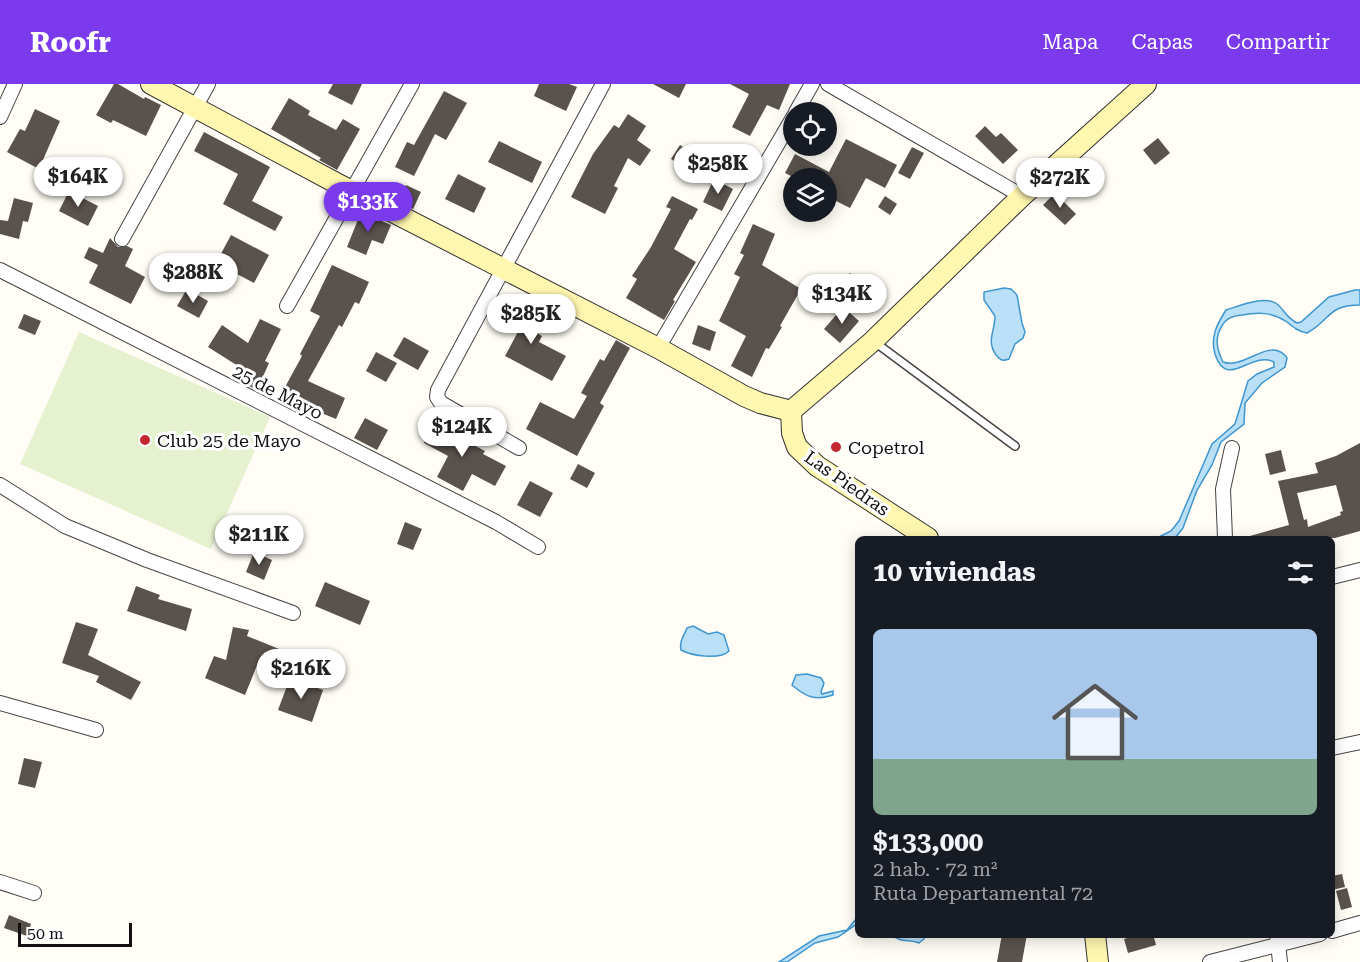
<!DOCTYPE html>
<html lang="es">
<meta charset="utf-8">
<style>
body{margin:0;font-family:"Roboto Serif",serif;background:#20242c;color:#f1f3f6;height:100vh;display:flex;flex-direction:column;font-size:22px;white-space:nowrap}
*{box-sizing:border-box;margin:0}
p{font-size:20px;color:#9ea1a6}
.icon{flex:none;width:33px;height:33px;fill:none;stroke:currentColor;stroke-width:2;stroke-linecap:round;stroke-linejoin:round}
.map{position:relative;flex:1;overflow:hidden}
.panel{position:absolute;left:855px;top:452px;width:480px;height:402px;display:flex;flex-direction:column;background:#171b24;border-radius:9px;box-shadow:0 3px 15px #0003}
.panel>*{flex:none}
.fabs{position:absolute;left:783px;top:18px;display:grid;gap:12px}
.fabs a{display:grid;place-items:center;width:54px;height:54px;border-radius:50%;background:#171b24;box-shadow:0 3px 15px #0003;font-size:30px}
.scale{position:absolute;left:18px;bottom:15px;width:114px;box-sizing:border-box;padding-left:6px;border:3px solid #111;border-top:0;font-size:16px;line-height:21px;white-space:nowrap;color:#111;-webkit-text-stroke:4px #fff;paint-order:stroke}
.price{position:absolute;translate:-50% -51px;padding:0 14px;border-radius:21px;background:#fff;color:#222;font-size:20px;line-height:39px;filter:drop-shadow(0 2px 3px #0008)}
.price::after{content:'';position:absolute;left:50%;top:36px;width:18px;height:14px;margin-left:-9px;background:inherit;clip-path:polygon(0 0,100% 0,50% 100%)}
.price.current{background:#7c3aed;color:#fff}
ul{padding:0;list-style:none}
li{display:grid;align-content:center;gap:12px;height:318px;padding:0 18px}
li+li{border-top:2px solid #363941}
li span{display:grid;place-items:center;height:186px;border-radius:9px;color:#555}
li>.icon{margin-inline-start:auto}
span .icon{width:108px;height:108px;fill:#fffc;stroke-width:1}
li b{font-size:26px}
h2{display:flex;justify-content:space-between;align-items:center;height:72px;padding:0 18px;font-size:26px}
header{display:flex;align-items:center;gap:36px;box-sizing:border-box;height:84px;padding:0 30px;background:#7c3aed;color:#fff}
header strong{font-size:28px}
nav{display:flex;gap:33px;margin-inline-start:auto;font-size:21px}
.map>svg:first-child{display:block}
.pitch{fill:#e6f2cf}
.water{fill:#b9e0f7;stroke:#3f96cf;stroke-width:1.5}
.building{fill:#5a524d;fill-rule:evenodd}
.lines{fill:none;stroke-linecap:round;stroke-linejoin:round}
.lane-casing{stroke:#444;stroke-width:10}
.street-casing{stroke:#444;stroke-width:16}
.secondary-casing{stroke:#333;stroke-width:22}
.lane{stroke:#fff;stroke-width:7}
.street{stroke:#fff;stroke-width:14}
.secondary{stroke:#fff6b0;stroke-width:20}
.poi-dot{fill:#c4262e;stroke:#fff;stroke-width:2}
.labels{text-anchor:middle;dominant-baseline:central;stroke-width:6;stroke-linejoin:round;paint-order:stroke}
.street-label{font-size:18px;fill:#111;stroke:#fff}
.poi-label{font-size:18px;fill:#111;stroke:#fff;text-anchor:start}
</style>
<header>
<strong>Roofr</strong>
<nav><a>Mapa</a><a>Capas</a><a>Compartir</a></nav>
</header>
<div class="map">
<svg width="1360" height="878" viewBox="0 0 1360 878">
<rect width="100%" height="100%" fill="#fffdf5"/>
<path class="pitch" d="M79,248L270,333L211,465L20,380Z"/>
<g class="water">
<path d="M1004,204L1011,205L1017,211L1022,239L1025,248L1023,254L1015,260L1009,275C1003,277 1001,277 996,271C986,257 995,247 995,232L984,216V208Z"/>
<path d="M1355,206H1360V221C1327,221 1331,236 1307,249C1299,248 1293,243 1287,238C1272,228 1259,228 1242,231C1233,232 1226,234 1222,242C1214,254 1217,266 1223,278C1244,286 1271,251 1287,274L1285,283L1262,299L1245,319L1244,340L1221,358L1212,381L1197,406L1183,444L1176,453L1172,454H1157L1171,447L1179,437L1212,360L1235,340L1248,297L1257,290L1274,283V278C1251,266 1227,307 1215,270C1210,253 1217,240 1226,226C1239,222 1265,211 1277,220C1284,225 1285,233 1297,239L1301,238L1329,213Z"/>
<path d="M693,542L708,550L717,548L724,551L729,567C720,576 692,572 681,566C679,557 684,552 687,544Z"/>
<path d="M807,590L821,594L824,599L821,608L822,610L833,607V611C815,617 806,613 792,601L796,591Z"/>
<path d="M856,835H858V839L838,853L815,859L787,878H779L819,852L847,846Z"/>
<path d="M892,851H924V855L919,859C910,855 900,859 892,851Z"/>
</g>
<g class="building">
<path d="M114,0H118L144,15L145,13L161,21L146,52L113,36L111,39L96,31Z"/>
<path d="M333,0H362L352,21L328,9Z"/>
<path d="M539,0H569L577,3L566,27L534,12Z"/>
<path d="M653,0H686L679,14Z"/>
<path d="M730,0H790L779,26L767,21L750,52L732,43L749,10Z"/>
<path d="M444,7L467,19L446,56L435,50L414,92L395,83L407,58L414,61Z"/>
<path d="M289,14L310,27L308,31L336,46L343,35L360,45L337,86L319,76L321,74L271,45Z"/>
<path d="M35,25L60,37L39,85L7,68L20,45L25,47Z"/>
<path d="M628,30L646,42L637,56L651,66L640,82L628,74L614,102L618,104L605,130L571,113L593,70L614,41L619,44Z"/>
<path d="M985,42L996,53L1001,49L1018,66L1003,80L975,52Z"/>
<path d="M204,48L270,83L252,117L283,133L275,147L223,120L238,90L194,67Z"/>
<path d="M1158,54L1170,69L1155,81L1143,66Z"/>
<path d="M846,55L897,81L885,104L866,94L850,124L826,112V94H795L785,89L795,70L829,88Z"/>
<path d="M499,57L542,78L532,99L488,78Z"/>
<path d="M680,61L707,78L698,92L671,75Z"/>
<path d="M912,63L924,69L910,95L898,89Z"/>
<path d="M458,90L486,104L474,129L445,115Z"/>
<path d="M714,95L733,105L722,127L703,118Z"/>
<path d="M406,101L421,108L413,125L398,117Z"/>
<path d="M69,107L98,122L88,142L59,127Z"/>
<path d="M1055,109L1076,130L1065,141L1043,121Z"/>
<path d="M672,112L698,125L692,136L690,135L674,165L696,178L673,216L675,217L664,236L626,214L637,195L632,192L651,163L671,125L666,123Z"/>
<path d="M885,112L897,120L890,131L878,123Z"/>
<path d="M14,114L33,119L28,138L23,137L19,155L0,150V136L8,137Z"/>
<path d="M361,128L391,141L383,160L372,156L366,171L347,163Z"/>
<path d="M753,140L775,150L762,181L801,205L780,242L782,243L769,265L766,264L752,293L731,282L746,252L719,237L740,193L734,190L744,171L740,169Z"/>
<path d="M231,151L269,171L254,199L216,179Z"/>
<path d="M110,154L118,163L127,162L133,165L125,182L145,193L131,220L89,199L98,181L84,174L89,163L103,169Z"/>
<path d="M332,181L369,198L359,220L355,218L342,243L339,241L308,297L345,314L336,335L307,323L309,318L284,305L302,272L300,270L320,232L310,227Z"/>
<path d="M850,189L861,202L849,212L838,199Z"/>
<path d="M187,205L208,217L199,234L177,222Z"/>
<path d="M514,213L532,223L522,241L542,252L539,258L566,272L552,297L505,272L521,242L503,233Z"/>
<path d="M843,223L859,237L840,259L824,245Z"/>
<path d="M24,230L41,237L35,251L18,244Z"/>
<path d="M260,235L281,245L265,277L269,279L257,306L233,294L238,282L208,263L222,241L248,259Z"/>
<path d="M698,241L716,248L710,267L692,260Z"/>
<path d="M404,253L429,267L418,286L393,272Z"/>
<path d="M616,256L630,264L600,319L604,322L577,372L526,345L540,318L574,335L587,312L581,309L600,275L604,277Z"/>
<path d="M376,268L397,279L386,298L366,287Z"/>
<path d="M365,334L388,346L377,366L354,354Z"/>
<path d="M437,335L458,346L455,351L485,367L483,370L506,382L495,402L472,390L463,407L437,393L448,372L424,359Z"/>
<path d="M1360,359V447L1335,454H1251L1250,452L1289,441L1278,397L1318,389L1315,379L1336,372ZM1336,401L1343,427L1340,428L1341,431L1308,443L1307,435L1304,436L1297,409Z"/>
<path d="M1281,366L1286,387L1270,391L1265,370Z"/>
<path d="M578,380L595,389L587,404L570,395Z"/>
<path d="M530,397L553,409L540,433L517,421Z"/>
<path d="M405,438L422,445L413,466L397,460Z"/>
<path d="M254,468L272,476L264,496L246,488Z"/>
<path d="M325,498L370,517L360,541L315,522Z"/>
<path d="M136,502L160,511L158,515L192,525L186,547L127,527Z"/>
<path d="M76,538L98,545L88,571L141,598L131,616L96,598L99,592L62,579Z"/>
<path d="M233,543L249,546L247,552L284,567L277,586L258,579L245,611L205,594L214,572L226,576Z"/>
<path d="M290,594L323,606L312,638L278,626Z"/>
<path d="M24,674L42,678L35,704L18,700Z"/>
<path d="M1342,790L1345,803L1332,806V792Z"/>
<path d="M1347,804L1352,823L1341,826L1336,807Z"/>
<path d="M9,831L31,840L27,852L4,844Z"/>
<path d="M1002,850H1027L1022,878H997Z"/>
<path d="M1140,850H1153L1156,861L1128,869L1124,855Z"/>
</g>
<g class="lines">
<g class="lane-casing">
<path id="lane" d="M876,259L1015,362"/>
</g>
<g class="street-casing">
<g id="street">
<path d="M828,0L1022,112"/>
<path d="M796,28L812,0"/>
<path d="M0,33L15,0"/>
<path d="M122,155L208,0"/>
<path d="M0,186L496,438L538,463"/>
<path d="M287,222L412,0"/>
<path d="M658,264L794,32"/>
<path d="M519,364L441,319L437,313L438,306L603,0"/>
<path d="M0,401L65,442L147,476L293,529"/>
<path d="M1225,454L1223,405L1232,364"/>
<path d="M1332,493L1360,486"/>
<path d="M0,619L96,646"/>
<path d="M1332,664L1360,658"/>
<path d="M0,798L34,809"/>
<path d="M1332,847L1360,839"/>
<path d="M1277,850L1280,878"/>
<path d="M1210,878L1320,850"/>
</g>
</g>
<g class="secondary-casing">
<g id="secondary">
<path d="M151,0L338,100L658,264L744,312L760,319L791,327"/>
<path d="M791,327L873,257L1022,112L1146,0"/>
<path d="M791,327L792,349L797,363L817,382L928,454"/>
<path d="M1095,850L1098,878"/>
</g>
</g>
<use href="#lane" class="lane"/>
<use href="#street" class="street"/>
<use href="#secondary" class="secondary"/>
</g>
<g class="poi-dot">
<circle cx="145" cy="356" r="6"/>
<circle cx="836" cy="363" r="6"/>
</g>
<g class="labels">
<g class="street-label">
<text transform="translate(278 308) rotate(27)">25 de Mayo</text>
<text transform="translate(847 399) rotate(35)">Las Piedras</text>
</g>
<g class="poi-label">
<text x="157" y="356">Club 25 de Mayo</text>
<text x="848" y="363">Copetrol</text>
</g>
</g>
</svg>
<div class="fabs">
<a><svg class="icon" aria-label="locate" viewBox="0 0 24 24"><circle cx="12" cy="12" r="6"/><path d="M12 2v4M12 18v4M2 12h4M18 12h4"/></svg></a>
<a><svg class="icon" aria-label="layers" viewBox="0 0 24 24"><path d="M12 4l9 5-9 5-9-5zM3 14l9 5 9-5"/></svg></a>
</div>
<div class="scale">50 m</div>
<b class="price" style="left:718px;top:111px">$258K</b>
<b class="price" style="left:78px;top:124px">$164K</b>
<b class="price" style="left:1060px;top:125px">$272K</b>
<b class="price current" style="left:368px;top:149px">$133K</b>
<b class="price" style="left:193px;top:220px">$288K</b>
<b class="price" style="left:842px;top:241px">$134K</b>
<b class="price" style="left:531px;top:261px">$285K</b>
<b class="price" style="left:462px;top:374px">$124K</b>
<b class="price" style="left:259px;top:482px">$211K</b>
<b class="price" style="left:301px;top:616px">$216K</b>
<section class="panel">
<h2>10 viviendas<svg class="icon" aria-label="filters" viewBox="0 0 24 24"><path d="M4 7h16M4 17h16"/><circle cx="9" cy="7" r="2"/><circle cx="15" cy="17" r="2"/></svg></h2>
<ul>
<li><span style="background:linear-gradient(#a9c7e8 70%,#7fa58c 0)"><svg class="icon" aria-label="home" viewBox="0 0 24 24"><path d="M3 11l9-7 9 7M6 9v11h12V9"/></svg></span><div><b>$133,000</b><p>2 hab. · 72 m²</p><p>Ruta Departamental 72</p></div></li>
</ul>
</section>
</div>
